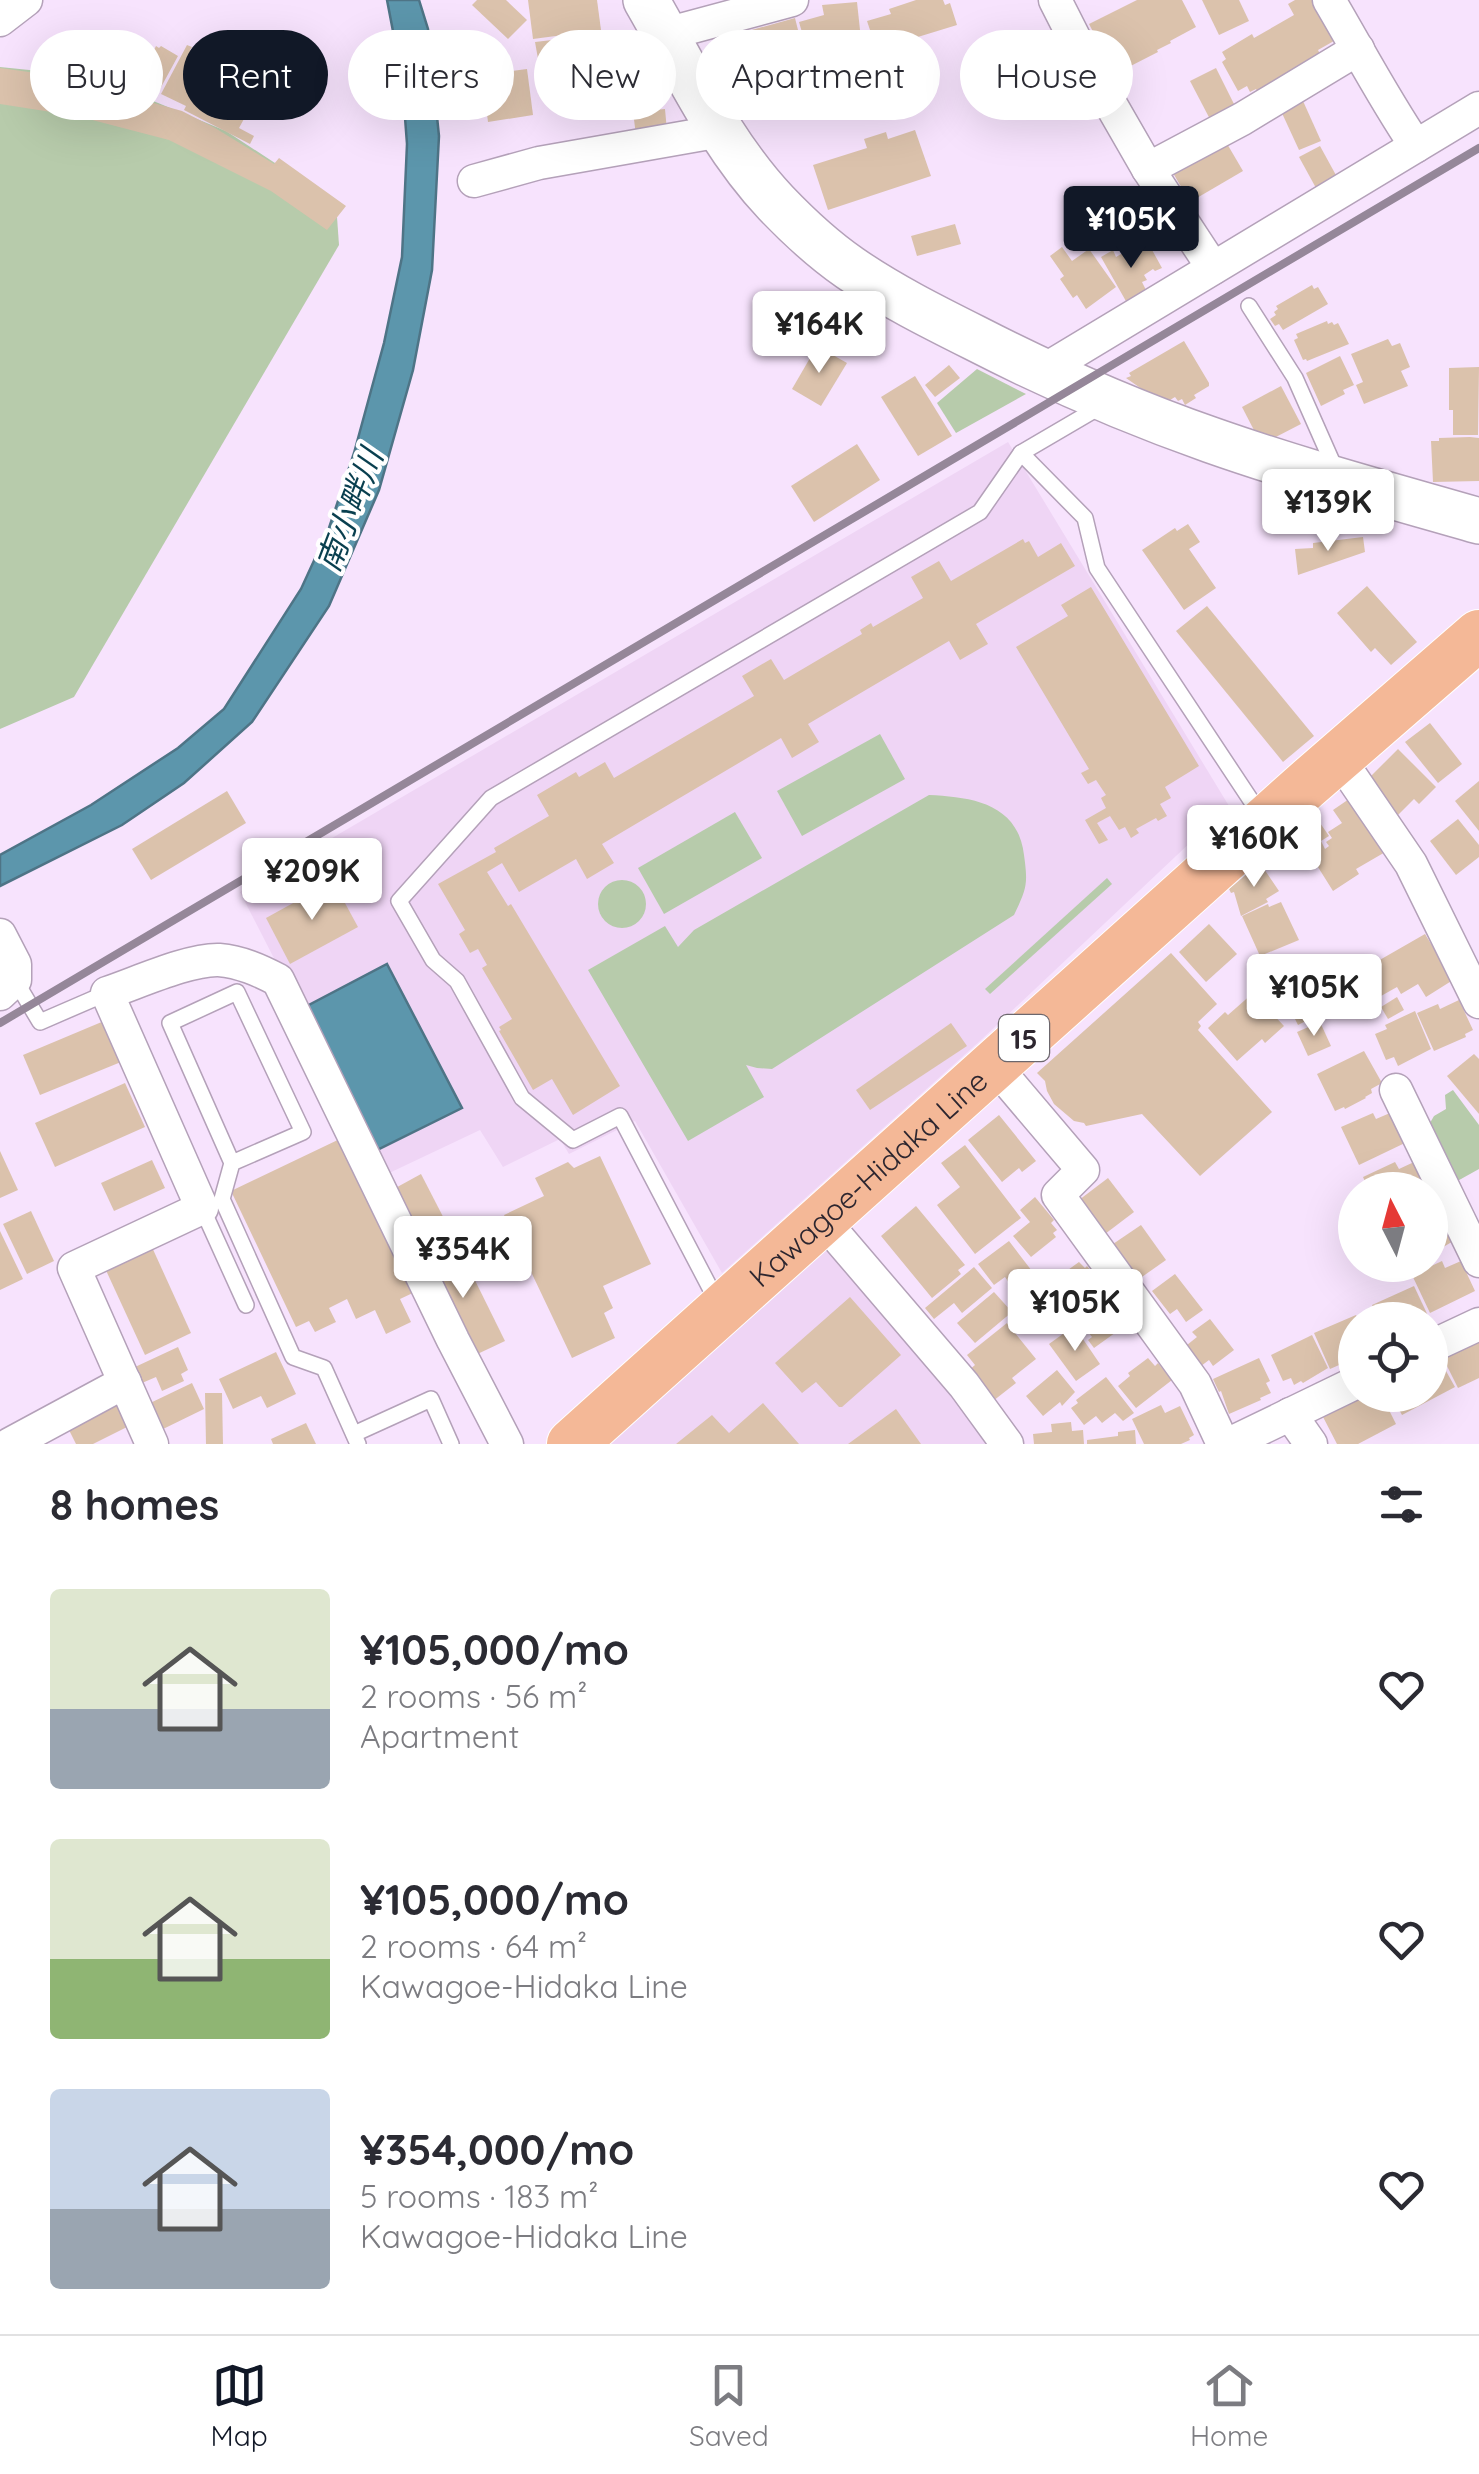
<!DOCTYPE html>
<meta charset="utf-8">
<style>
body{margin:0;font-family:Quicksand,"Noto Sans JP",sans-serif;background:#f2f2f3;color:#2b2b33;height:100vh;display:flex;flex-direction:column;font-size:38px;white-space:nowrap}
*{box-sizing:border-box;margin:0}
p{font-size:32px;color:#7c7c81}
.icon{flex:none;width:55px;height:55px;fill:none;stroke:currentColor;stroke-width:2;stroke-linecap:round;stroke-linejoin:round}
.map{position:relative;height:1444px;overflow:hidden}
.drawer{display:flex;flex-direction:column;background:#fff;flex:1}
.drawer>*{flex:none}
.guide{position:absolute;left:30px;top:30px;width:1420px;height:90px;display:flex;gap:20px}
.needle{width:65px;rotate:354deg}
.controls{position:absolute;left:1338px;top:1172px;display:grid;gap:20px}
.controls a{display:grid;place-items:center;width:110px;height:110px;border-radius:50%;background:#fff;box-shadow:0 10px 40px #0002;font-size:50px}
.price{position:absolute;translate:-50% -85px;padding:0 22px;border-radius:10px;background:#fff;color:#222;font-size:32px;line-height:65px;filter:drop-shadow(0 2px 5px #0008)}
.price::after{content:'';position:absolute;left:50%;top:60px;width:30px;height:22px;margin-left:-15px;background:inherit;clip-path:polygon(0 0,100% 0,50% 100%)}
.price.on{background:#111827;color:#fff}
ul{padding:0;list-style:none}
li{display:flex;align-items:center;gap:30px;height:250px;padding:0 50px}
li span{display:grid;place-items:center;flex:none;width:280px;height:200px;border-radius:10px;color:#555}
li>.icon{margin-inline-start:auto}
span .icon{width:120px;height:120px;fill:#fffc;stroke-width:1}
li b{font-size:42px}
h2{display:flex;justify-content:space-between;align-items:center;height:120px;padding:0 50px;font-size:42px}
.pill{padding:0 35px;border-radius:45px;background:#fff;box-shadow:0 10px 40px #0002;font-size:35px;line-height:90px}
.pill.on{background:#111827;color:#fff}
.tabs{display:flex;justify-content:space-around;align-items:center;height:140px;border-top:2px solid #e1e1e2;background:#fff;font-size:28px;color:#7c7c81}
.tabs a{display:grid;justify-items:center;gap:5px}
.tabs .on{color:#111827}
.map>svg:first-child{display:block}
.built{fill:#efd5f5}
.green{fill:#b7cbab}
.water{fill:#5c96ac;stroke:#4e7486;stroke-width:2.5}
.building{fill:#dbc2ac}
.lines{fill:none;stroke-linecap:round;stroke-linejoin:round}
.lane-casing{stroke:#b4a1b9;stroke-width:18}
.street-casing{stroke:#b4a1b9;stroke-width:35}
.secondary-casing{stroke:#b4a1b9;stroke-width:48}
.primary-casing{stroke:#fff;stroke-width:52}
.lane{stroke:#fff;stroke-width:15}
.street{stroke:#fff;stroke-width:32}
.secondary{stroke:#fff;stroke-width:45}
.primary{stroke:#f4b897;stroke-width:50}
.rail{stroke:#958799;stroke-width:8}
.labels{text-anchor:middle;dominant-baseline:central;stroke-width:8;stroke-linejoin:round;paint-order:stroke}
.shield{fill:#fff;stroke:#6c676d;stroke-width:2.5}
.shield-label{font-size:28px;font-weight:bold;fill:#2d262f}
.street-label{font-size:30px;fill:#2d262f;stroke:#fff}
.water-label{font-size:32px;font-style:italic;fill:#093f4f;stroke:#fff}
</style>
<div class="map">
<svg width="1479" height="1444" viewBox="0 0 1479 1444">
<rect width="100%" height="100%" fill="#f7e3fd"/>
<g class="built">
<path d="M1008,442L1229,806L981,1040L722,1273L635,1121L569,1154L560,1139L503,1167L480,1130L385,1175L240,892Z"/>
<path d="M825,1250L837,1251L998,1444H608Z"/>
</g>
<g class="green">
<path d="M0,67L78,75L129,91L226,131L336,203L339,245L74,697L0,729Z"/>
<path d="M977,369L1026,394L956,433L937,403Z"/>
<path d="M880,734L905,779L802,836L777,791Z"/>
<path d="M929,795C971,797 1018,803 1024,855C1028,884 1027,888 1014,915L772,1069L757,1068L746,1065L764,1097L688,1141L588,970L665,926L678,947L694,930Z"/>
<path d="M735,812L762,858L664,914L638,868Z"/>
<path d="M1107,878L1112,884L990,994L985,989Z"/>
<circle cx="622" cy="904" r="24"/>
<path d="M1453,1090L1479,1125V1169L1452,1184L1427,1128L1434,1116L1446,1109L1445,1095Z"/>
</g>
<g class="water">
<path d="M387,0H419L428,29L439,136L432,270L413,370L379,490L329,606L252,722L184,783L122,825L0,886V855L91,805L178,748L224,709L301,589L329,528L354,453L384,343L402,257L407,144L402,78Z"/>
<path d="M387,964L462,1108L377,1150L305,1007Z"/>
</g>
<g class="building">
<path d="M477,0H506L527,20L508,39L472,5Z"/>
<path d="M528,0H597L601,30L533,39Z"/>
<path d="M916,0H943L945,5L950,3L957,25L908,40L910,45L898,49L902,62L871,71L868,62L865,64L856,35L870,30L867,21L891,14L889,9Z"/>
<path d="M1137,0H1182L1196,27L1170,41L1171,43L1157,50L1158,52L1115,74L1089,24Z"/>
<path d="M1202,0H1239L1249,21L1219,35Z"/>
<path d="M1295,0H1319L1341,37L1318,50L1320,54L1288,72L1292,79L1260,97L1256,89L1250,92L1247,86L1238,91L1222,62L1226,59L1222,52L1252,34L1254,38L1294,15L1288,4Z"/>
<path d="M857,2L860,30L828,32L836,59L812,67L799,22L824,15L822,5Z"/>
<path d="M795,18L808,70L755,84L741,33Z"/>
<path d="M621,32L627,81L586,86L585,76L542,81L535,42Z"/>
<path d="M187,45L192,47L190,50L205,58L211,45L237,59L231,70L262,86L239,128L254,136L250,144L184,110L186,106L161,94Z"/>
<path d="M156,46L159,48L161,46L178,56L154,100L143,94L145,91L135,86L132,92L125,89L136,69L144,74L155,55L152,54Z"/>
<path d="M0,68L58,76L182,111L215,128L274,164L279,158L346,206L327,230L271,191L169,140L77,116L0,104Z"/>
<path d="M1216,68L1237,110L1212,123L1190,81Z"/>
<path d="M527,69L533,115L488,122L482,75Z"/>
<path d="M1303,101L1321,141L1299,150L1281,111Z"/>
<path d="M665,109L667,131L636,135L633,112Z"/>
<path d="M915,130L931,176L828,210L813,165L867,148L864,139L886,132L888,139Z"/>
<path d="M1226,142L1243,171L1190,202L1173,173Z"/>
<path d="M1320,146L1337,177L1316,188L1299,157Z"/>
<path d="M955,224L961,244L917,256L911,236Z"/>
<path d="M1145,246L1148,250L1151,248L1162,268L1155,271L1153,269L1144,275L1147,280L1142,282L1147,292L1127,303L1101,257L1113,250L1116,257L1128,250L1131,255Z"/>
<path d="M1062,247L1072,261L1089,249L1116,287L1086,309L1077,295L1073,298L1060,279L1064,276L1050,256Z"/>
<path d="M1312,285L1314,289L1318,287L1328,304L1283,330L1279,324L1275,326L1270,319L1276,315L1274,312L1278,309L1276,306Z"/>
<path d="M1327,321L1328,324L1332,322L1334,325L1338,323L1349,344L1307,361L1306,359L1303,360L1294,340L1298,338L1296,334Z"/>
<path d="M1388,339L1392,346L1400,343L1410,367L1401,371L1408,386L1364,404L1356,385L1363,382L1351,354Z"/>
<path d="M1184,341L1209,383V386L1194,395L1196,398L1185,405L1182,399L1178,401L1175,397L1170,400L1164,398L1159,401L1126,378L1131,376L1129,373Z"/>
<path d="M817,346L847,363L821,406L792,389Z"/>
<path d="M1340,356L1354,385L1343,390L1345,394L1321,406L1306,373Z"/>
<path d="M949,365L960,378L935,397L925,385Z"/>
<path d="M1479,367L1478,435H1453V410H1449V368Z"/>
<path d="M915,376L952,436L918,456L881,397Z"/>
<path d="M1281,386L1301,424L1268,441L1257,436L1242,407Z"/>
<path d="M1470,437L1479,438V481L1433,482L1431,441H1439V438Z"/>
<path d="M857,444L880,480L814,522L791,486Z"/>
<path d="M1188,524L1200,542L1189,549L1216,588L1184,610L1142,550L1175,528L1177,531Z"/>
<path d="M1363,537L1365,552L1298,575L1295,549L1313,548V543Z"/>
<path d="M1023,539L1025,543L1029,541L1038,557L1061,543L1075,566L976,624L988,644L960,660L949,641L808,724L819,742L792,758L781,738L602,844L614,863L587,879L576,859L519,892L502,863L487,872L508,906L511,904L620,1086L573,1115L552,1079L533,1090L499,1031L501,1030L499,1027L512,1019L482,968L487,965L478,949L470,953L459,934L465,930L438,884L496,852L494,848L549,816L537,795L576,772L579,777L605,762L614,778L754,696L742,676L771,659L784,680L862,634L860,630L871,623L873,627L923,598L911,577L939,561L951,581Z"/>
<path d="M1367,586L1417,642L1391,665L1375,648L1371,652L1337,613Z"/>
<path d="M1091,587L1199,766L1165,787L1171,798L1160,804L1167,816L1158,821L1156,818L1136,829L1139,833L1131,838L1125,827L1119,830L1110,816L1097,823L1108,840L1099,844L1085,820L1106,808L1101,798L1106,795L1096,780L1088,784L1081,773L1089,769L1016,647L1068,616L1061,605Z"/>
<path d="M1207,606L1314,736L1283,762L1176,631Z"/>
<path d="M1430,723L1462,764L1438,783L1405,742Z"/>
<path d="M1398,749L1436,787L1419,804L1414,799L1395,818L1368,779Z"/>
<path d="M1479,781V831L1455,801Z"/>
<path d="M227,791L246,823L151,880L132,849Z"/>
<path d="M1352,797L1387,851L1356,869L1359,874L1333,891L1296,832L1318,820L1329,836L1321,841L1325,849L1329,846L1326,842L1332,838L1328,832L1342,823L1333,810Z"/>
<path d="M1458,819L1479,845V857L1456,875L1430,841Z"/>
<path d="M1260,863L1279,891L1266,899L1268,902L1241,916L1234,892L1231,893L1229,889Z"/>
<path d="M333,881L358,927L290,964L266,918Z"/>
<path d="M1281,902L1299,940L1260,956L1242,916L1268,904L1269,907Z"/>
<path d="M1209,924L1237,954L1206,982L1179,952Z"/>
<path d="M1425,934L1453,980L1426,997L1418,984L1401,994L1397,987L1381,996L1364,969Z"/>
<path d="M1171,953L1217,1004L1198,1022L1201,1026L1198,1030L1272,1112L1200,1176L1142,1114L1086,1126L1084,1123L1074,1121L1054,1104L1047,1091L1045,1081L1037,1073Z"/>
<path d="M1310,970L1314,978L1316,977L1331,1008L1298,1025L1282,993L1305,981L1301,974Z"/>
<path d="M1253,993L1284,1026L1265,1043L1262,1039L1237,1061L1208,1028L1225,1012L1228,1015Z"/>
<path d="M1397,997L1404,1010L1388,1019L1381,1007Z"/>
<path d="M1459,1000L1473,1030L1465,1034L1466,1037L1434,1051L1417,1013L1438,1004L1440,1009Z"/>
<path d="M1415,1011L1431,1049L1398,1066L1394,1057L1386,1060L1375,1034L1387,1029L1385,1025Z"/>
<path d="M104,1021L121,1062L40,1095L23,1055Z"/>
<path d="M1320,1022L1331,1046L1308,1056L1297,1032Z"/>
<path d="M951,1023L967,1046L870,1110L856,1090Z"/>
<path d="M1364,1051L1382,1083L1371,1089L1372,1093L1365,1097L1366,1098L1345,1109L1344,1107L1335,1111L1317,1074Z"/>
<path d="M1474,1054L1479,1059V1114L1447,1076Z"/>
<path d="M125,1083L145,1127L55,1167L35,1123Z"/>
<path d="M1373,1113L1376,1119L1390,1113L1407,1142L1359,1165L1341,1127Z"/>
<path d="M999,1115L1036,1161L1022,1172L1019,1168L1002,1182L968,1140Z"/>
<path d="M344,1137L417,1291L400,1299L411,1322L386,1334L375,1310L356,1319L347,1299L329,1308L336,1322L315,1332L309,1321L296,1327L231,1191Z"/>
<path d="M965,1145L1021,1218L975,1254L937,1205L960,1187L941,1163Z"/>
<path d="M0,1151L18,1190L0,1198Z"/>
<path d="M600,1156L651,1264L603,1286L613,1308L604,1313L615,1338L572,1358L504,1215L544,1196L535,1178L568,1162L574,1168Z"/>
<path d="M152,1160L165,1188L114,1211L101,1183Z"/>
<path d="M1395,1162L1399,1169L1414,1162L1431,1190H1369L1363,1177Z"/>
<path d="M421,1174L454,1238L423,1254L390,1191Z"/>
<path d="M1108,1178L1134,1212L1105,1234L1079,1200Z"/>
<path d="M1035,1197L1054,1220L1051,1223L1057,1230L1053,1233L1056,1237L1031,1257L1013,1236L1030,1222L1020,1210Z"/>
<path d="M916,1206L965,1265L958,1270L961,1274L932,1298L881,1236Z"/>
<path d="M31,1211L54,1261L27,1274L3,1224Z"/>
<path d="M1437,1212L1441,1220L1445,1218L1455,1240L1430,1255V1216Z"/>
<path d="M1141,1225L1166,1260L1139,1279L1113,1244Z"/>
<path d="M0,1231L23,1279L0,1290Z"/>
<path d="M1009,1241L1035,1275L1014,1290L1005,1277L994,1285L978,1264Z"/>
<path d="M457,1244L505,1341L469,1358L422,1261Z"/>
<path d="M151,1245L191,1333L145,1355L104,1266Z"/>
<path d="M1442,1261L1445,1268L1461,1261L1475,1291L1430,1313L1412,1275Z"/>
<path d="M1079,1262L1085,1268L1087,1266L1102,1284L1070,1310L1067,1311L1047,1285Z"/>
<path d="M974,1267L992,1288L962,1313L954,1303L934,1319L925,1308Z"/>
<path d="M1175,1274L1203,1310L1186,1322L1177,1309L1170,1314L1152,1291Z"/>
<path d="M1039,1279L1059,1306L1030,1331L1011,1304L1021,1297L1019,1293Z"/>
<path d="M1414,1286L1430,1320H1379L1372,1305Z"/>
<path d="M994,1292L1012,1312L975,1343L957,1323Z"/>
<path d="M850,1297L901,1355L842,1407H839L816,1382L802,1393L775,1363Z"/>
<path d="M1109,1299L1113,1306L1117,1304L1124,1314L1120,1317L1126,1325L1094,1348L1088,1340L1092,1337L1082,1324L1092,1316L1090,1313Z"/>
<path d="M1356,1315L1359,1320H1355V1358L1330,1369L1314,1333Z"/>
<path d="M1210,1319L1234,1350L1213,1366L1209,1360L1201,1366L1187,1345L1197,1337L1192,1332Z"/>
<path d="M1007,1323L1036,1359L1012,1378L1016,1383L993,1401L968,1371L975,1365L967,1355Z"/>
<path d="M1074,1326L1100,1364L1076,1381L1049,1344Z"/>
<path d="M1312,1335L1328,1368L1303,1383L1301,1381L1294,1385L1291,1378L1283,1381L1271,1355Z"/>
<path d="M1479,1335V1378L1458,1388L1441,1354Z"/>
<path d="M178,1347L188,1370L181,1374L184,1381L162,1391L156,1377L142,1383L135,1367Z"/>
<path d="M276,1352L296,1394L267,1408L261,1396L233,1409L219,1379Z"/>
<path d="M1437,1355L1455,1387L1402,1415L1391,1395H1430V1359Z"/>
<path d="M1148,1358L1155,1366L1158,1363L1172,1380L1136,1408L1118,1386L1130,1376L1128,1373Z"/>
<path d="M1259,1358L1270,1381L1266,1383L1271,1393L1260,1398L1261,1400L1229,1414L1221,1391L1219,1392L1213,1379Z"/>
<path d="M1057,1370L1075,1392L1062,1406L1060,1402L1043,1416L1026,1396Z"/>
<path d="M1106,1377L1134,1413L1123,1421L1115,1413L1102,1423L1096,1416L1084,1425L1071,1408L1078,1403L1076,1400Z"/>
<path d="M192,1383L204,1409L159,1431L146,1405Z"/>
<path d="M205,1393H222L223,1444H206Z"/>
<path d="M1359,1395H1373L1378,1405L1385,1402L1396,1424L1358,1444H1337L1321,1413Z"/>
<path d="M115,1398L129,1426L93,1444H76L65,1422Z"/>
<path d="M763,1403L799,1444H676L712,1415L729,1433Z"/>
<path d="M1161,1405L1165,1413L1180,1406L1194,1435L1189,1438L1190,1440L1181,1444H1144L1132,1419Z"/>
<path d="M896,1409L921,1444H848Z"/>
<path d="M1071,1422L1072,1431L1083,1430L1084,1444H1034L1033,1434L1052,1432L1051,1424Z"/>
<path d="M306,1423L316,1444H273L271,1439Z"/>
<path d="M1135,1430L1136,1444H1087V1440L1118,1436V1432Z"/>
</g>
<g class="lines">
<g class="lane-casing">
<g id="lane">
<path d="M1249,306L1295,378L1337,473"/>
<path d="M1103,405L1021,453L1085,518L1097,568L1260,814"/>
<path d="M15,980L40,1022L107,993"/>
<path d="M232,1163L303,1132L237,992L170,1023L232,1163L222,1199L293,1357L324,1368L358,1444"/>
<path d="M202,1208L246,1305"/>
<path d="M719,1305L620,1116L573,1140L522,1098L457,981L433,960L399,901L491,798L980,512L1021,453"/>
<path d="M354,1434L431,1399L451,1444"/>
</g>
</g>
<g class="street-casing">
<g id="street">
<path d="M1055,0L1087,63L1148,169L1213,268"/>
<path d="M1329,0C1358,49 1384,99 1416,146"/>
<path d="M0,20L26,0"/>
<path d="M666,34L792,0"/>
<path d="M1148,169L1242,119L1358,49"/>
<path d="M474,181L539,163L721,131"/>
<path d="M1041,372L1479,108"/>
<path d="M1338,757L1411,864L1479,1002"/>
<path d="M0,935L15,964V980L0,994"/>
<path d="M994,1065L1083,1170L1058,1195L1195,1384L1223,1444"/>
<path d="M1396,1090L1479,1261"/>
<path d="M822,1219L964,1385L1007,1444"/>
<path d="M1430,1347L1479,1324"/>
<path d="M1290,1414L1311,1444"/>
<path d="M10,1444L125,1382"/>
<path d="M152,1444L74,1268L202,1208L107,993C137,983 189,959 219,960C241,962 259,970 278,980L453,1340L507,1444"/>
<path d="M1229,1444L1355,1383"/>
</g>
</g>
<g class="secondary-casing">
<path id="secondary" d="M646,0C686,69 721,145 776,203C798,226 824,250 850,268C889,295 933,317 975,338C1051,377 1131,412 1211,440C1299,471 1389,495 1479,521"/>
</g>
<g class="primary-casing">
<g id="primary">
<path id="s1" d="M572,1444L1305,786L1479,635"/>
</g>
</g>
<use href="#lane" class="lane"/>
<use href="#street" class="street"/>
<use href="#secondary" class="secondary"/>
<use href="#primary" class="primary"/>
<path class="rail" d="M0,1023L1479,148"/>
</g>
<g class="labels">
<rect class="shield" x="999" y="1015" width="50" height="46" rx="8"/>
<g class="shield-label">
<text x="1024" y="1038">15</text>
</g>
<g class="street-label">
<text stroke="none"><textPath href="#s1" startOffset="398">Kawagoe-Hidaka Line</textPath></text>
</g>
<g class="water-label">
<text transform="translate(349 510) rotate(-69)">南小畔川</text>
</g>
</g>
</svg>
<div class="controls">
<a><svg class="needle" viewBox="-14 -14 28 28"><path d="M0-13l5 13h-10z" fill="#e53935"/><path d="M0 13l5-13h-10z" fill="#7c7c81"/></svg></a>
<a><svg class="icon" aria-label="locate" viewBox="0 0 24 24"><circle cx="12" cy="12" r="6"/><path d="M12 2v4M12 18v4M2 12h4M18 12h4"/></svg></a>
</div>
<b class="price on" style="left:1131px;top:271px">¥105K</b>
<b class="price" style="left:819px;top:376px">¥164K</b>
<b class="price" style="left:1328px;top:554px">¥139K</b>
<b class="price" style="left:1254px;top:890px">¥160K</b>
<b class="price" style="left:312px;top:923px">¥209K</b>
<b class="price" style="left:1314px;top:1039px">¥105K</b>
<b class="price" style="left:463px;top:1301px">¥354K</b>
<b class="price" style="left:1075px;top:1354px">¥105K</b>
<div class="guide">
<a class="pill">Buy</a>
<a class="pill on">Rent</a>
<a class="pill">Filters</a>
<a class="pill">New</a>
<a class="pill">Apartment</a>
<a class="pill">House</a>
</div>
</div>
<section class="drawer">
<h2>8 homes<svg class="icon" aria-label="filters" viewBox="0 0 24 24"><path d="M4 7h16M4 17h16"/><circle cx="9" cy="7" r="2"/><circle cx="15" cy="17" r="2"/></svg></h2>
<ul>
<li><span style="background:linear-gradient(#dfe7d0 60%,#9aa5b1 0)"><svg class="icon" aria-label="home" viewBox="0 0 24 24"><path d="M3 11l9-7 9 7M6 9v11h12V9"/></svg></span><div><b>¥105,000/mo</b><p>2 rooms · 56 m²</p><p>Apartment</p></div><svg class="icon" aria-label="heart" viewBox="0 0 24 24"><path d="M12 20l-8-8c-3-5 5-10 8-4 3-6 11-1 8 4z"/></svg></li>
<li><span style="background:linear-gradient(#dfe7d0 60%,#8fb573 0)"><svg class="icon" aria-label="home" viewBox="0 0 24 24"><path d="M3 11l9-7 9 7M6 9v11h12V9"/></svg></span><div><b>¥105,000/mo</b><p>2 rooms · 64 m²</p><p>Kawagoe-Hidaka Line</p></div><svg class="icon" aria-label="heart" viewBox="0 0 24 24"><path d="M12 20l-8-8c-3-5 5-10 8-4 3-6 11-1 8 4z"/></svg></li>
<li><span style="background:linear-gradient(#c9d6e8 60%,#9aa5b1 0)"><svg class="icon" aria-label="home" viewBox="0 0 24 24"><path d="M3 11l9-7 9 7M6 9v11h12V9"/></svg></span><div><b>¥354,000/mo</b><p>5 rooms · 183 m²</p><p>Kawagoe-Hidaka Line</p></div><svg class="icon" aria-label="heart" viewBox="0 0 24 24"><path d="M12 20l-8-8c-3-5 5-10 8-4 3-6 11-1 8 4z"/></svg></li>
</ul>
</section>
<nav class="tabs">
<a class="on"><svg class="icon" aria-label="map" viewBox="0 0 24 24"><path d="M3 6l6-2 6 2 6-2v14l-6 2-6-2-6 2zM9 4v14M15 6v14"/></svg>Map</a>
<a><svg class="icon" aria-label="saved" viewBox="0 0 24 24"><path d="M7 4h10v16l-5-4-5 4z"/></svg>Saved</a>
<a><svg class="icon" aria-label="home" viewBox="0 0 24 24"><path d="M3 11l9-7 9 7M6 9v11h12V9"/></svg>Home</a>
</nav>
